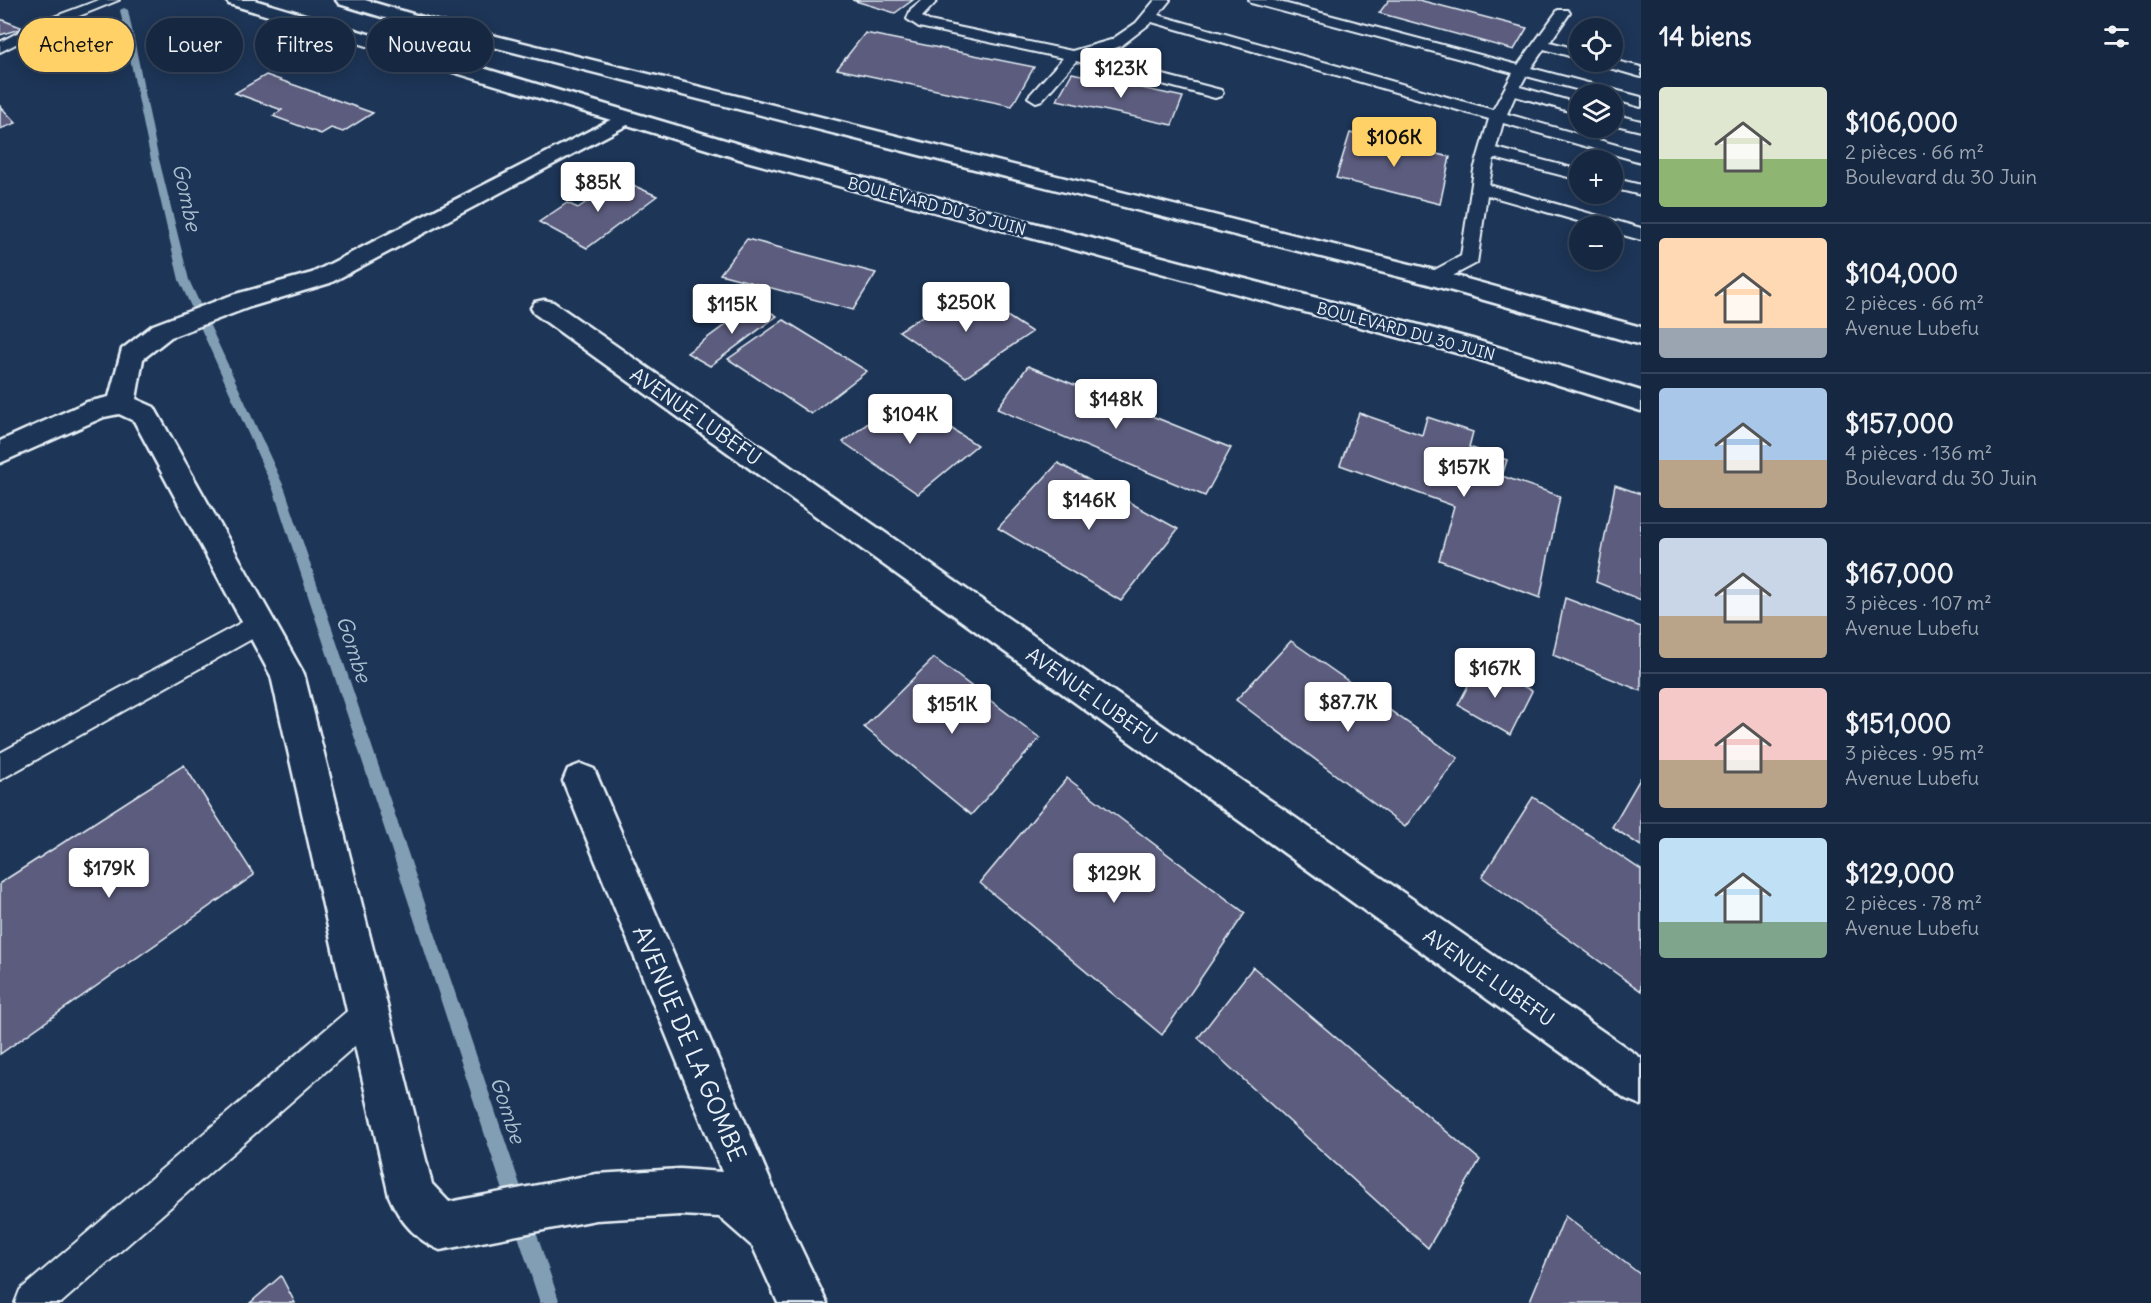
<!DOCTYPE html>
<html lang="fr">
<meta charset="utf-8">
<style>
body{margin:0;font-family:Delius,sans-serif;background:#23344c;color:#f1f3f6;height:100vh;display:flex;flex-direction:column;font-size:22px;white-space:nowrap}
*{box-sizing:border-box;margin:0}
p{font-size:20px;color:#9ea6b1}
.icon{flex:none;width:33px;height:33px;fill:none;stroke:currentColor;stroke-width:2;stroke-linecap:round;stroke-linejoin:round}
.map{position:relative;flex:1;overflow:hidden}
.details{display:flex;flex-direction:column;background:#162841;width:510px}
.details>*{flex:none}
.hud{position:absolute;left:18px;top:18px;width:570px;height:54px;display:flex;gap:12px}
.tools{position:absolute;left:1569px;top:18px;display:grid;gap:12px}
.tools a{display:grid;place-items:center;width:54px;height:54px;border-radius:50%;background:#162841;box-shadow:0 3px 15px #0003,0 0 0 2px #35445a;font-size:30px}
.price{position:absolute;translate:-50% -51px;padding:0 14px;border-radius:6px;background:#fff;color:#222;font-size:20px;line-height:39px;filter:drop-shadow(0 2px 3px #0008)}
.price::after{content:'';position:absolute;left:50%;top:36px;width:18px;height:14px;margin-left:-9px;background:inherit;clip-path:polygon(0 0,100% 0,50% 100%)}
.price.selected{background:#ffd166;color:#111}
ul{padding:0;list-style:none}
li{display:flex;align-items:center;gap:18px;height:150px;padding:0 18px}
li+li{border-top:2px solid #35445a}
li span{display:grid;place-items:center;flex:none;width:168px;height:120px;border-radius:6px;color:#555}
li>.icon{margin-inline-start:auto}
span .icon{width:72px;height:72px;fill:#fffc;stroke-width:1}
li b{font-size:26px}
h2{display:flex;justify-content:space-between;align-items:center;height:72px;padding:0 18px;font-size:26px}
.tag{padding:0 21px;border-radius:27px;background:#162841;box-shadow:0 3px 15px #0003,0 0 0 2px #35445a;font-size:21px;line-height:54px}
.tag.selected{background:#ffd166;color:#111}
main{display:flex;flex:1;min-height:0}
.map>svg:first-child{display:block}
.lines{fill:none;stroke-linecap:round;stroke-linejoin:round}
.stream{fill:#829eb4;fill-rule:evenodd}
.building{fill:#5b5c7e;stroke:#e8f1f8;stroke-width:1.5}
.lane-casing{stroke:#e8f1f8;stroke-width:4}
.street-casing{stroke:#e8f1f8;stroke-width:5}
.primary-casing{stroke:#e8f1f8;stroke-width:5}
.lane{fill:#1d3557;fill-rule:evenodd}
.street{fill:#1d3557;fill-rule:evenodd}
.primary{fill:#1d3557;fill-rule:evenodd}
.labels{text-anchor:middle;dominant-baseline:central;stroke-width:5;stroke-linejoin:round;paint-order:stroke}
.far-street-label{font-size:16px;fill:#e8f1f8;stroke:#1d3557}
.street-label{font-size:20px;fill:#e8f1f8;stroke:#1d3557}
.water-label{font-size:21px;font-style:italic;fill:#acc1d0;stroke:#1d3557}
.near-street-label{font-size:24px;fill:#e8f1f8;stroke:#1d3557}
</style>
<main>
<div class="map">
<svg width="1641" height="1303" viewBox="0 0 1641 1303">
<rect width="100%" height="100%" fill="#1d3557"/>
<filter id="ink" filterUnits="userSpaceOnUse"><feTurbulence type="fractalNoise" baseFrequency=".0167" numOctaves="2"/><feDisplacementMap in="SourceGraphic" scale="12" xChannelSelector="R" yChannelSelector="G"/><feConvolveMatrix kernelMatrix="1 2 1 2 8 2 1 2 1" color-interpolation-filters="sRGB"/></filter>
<g filter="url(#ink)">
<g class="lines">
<path class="stream" d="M124,8L128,10L157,151L189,280L285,489L560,1303H540L273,489L179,280L149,151L120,10Z"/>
</g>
<g class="building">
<path d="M852,0H913L895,13Z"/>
<path d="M1389,0H1419L1527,28L1514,50L1379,13Z"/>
<path d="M0,19L23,28L0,35Z"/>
<path d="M865,33L1034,67L1012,106L837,69Z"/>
<path d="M1072,73L1183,97L1172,125L1057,100Z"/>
<path d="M266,75L373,113L343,132L331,128L321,134L273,116L282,110L235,93Z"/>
<path d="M0,106L16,123L0,129Z"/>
<path d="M1350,133L1450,157L1440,204L1336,178Z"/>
<path d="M619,179L657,196L587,248L539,222L567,203L578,208Z"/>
<path d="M747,239L876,273L853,310L720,274Z"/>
<path d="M965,289L1032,332L966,377L899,331Z"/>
<path d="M755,303L777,316L710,366L687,353Z"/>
<path d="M784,320L867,371L811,414L728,359Z"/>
<path d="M1028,366L1231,448L1205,496L997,409Z"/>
<path d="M903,397L977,445L918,494L843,442Z"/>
<path d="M1359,413L1422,435L1427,417L1473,432L1469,447L1507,460L1502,476L1560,496L1540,598L1439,560L1454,506L1340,465Z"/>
<path d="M1058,463L1178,529L1121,601L998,528Z"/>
<path d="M1615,485L1641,494V600L1596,582Z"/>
<path d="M1565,598L1641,627V691L1553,655Z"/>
<path d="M1291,641L1458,758L1405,827L1236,700Z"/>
<path d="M934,658L1040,738L971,815L864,727Z"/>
<path d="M1480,663L1532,691L1510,735L1458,705Z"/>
<path d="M184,765L254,875L0,1054V883Z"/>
<path d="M1641,777V846L1612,827Z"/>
<path d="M1067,778L1245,913L1162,1035L980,883Z"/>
<path d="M1533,797L1641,870V991L1482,877Z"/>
<path d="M1253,967L1480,1160L1428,1248L1198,1038Z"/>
<path d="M1565,1216L1641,1275V1303H1529Z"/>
<path d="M281,1276L295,1303H250Z"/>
</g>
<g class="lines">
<g class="lane-casing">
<g id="lane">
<path d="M99,0H119L42,31L0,52V42L32,25Z"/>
<path d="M922,0H938L922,17L929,21L1072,51L1111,40L1136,23L1155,0H1170L1158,15L1493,110L1513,73L1251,3L1249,0H1272L1518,65L1558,10H1568L1570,13L1550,42L1580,50V59L1544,49L1531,68L1641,97V107L1612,99V94H1595L1526,76L1520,87L1580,104V114L1515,96L1507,114L1641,152V162L1503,123L1496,148L1580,170V180L1494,158L1489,185L1641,228V240L1612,232V226H1595L1487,195L1477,263L1441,282H1427L1425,278L1427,274L1461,256L1474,170L1489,119L1152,22L1121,46L1090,56L1221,90L1223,93L1221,96L1215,98L1076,61L1042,100L1036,102L1028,97L1063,58L919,27L907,19L911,9Z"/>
<path d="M1612,60L1641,67V77L1599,65L1596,62Z"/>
<path d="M1612,114L1641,121V131L1612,124Z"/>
<path d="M1612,178L1641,185V195L1612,188Z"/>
<path d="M259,613L268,616L272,623L268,630L0,780V753Z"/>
<path d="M370,996L381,1001L386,1012L381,1023L61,1303H15L20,1290L359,1001Z"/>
</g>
</g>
<g class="street-casing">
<g id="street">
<path d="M626,112L633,114L636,118L633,122L330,283L250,307L171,337L143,359L136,399L154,407L304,674L432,1184L449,1202L596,1174L680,1169L722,1172L563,781L568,769L581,764L594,769L785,1215L827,1303H778L753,1247L719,1217L680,1215L596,1220L440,1250C416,1240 399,1220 389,1196L271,676L134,421L119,414L104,417L0,463V441L87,402L109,397L122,349L153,325L232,295L312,273Z"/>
<path d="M544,300L553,302L1641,1058V1105L1626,1099L535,314L531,308L535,302Z"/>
</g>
</g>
<g class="primary-casing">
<g id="primary">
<path d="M226,0H254L762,151L1472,339L1641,391V411L1464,355L746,161L229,4Z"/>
<path d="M336,0H365L436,21L1434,270L1641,327V345L1428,284L422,29L339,4Z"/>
</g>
</g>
<use href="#lane" class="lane"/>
<use href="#street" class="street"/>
<use href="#primary" class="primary"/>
</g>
</g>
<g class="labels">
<g class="far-street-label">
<text transform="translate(937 206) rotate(15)">BOULEVARD DU 30 JUIN</text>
<text transform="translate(1406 331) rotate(15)">BOULEVARD DU 30 JUIN</text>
</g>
<g class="street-label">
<text transform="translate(696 416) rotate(35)">AVENUE LUBEFU</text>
<text transform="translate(1092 696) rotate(35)">AVENUE LUBEFU</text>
<text transform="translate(1489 977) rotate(35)">AVENUE LUBEFU</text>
</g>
<g class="water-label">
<text transform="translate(187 197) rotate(78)">Gombe</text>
<text transform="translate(354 649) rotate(72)">Gombe</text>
<text transform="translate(508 1110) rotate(72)">Gombe</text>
</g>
<g class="near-street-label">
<text transform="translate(690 1043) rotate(67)">AVENUE DE LA GOMBE</text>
</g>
</g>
</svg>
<div class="tools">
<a><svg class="icon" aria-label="locate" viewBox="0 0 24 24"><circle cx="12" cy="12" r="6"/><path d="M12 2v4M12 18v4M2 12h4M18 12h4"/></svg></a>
<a><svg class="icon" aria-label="layers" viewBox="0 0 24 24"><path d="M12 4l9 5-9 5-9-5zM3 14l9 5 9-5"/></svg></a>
<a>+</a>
<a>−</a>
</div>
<b class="price" style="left:1121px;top:99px">$123K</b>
<b class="price selected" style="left:1394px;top:168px">$106K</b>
<b class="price" style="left:598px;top:213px">$85K</b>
<b class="price" style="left:966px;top:333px">$250K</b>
<b class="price" style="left:732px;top:335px">$115K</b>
<b class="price" style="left:1116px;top:430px">$148K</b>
<b class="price" style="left:910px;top:445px">$104K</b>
<b class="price" style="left:1464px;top:498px">$157K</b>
<b class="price" style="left:1089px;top:531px">$146K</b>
<b class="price" style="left:1495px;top:699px">$167K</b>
<b class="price" style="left:1348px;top:733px">$87.7K</b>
<b class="price" style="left:952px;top:735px">$151K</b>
<b class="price" style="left:109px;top:899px">$179K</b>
<b class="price" style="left:1114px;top:904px">$129K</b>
<div class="hud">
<a class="tag selected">Acheter</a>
<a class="tag">Louer</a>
<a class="tag">Filtres</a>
<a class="tag">Nouveau</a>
</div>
</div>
<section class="details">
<h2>14 biens<svg class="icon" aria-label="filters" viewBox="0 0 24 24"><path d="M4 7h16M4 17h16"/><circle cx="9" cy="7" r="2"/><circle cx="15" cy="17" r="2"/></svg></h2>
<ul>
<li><span style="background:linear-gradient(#dfe7d0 60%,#8fb573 0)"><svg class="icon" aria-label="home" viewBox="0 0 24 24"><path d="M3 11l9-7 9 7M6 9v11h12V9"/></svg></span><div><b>$106,000</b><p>2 pièces · 66 m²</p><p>Boulevard du 30 Juin</p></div></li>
<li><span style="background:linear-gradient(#ffd9b3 75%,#9aa5b1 0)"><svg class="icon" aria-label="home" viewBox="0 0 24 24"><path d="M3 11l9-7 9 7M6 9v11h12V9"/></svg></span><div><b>$104,000</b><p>2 pièces · 66 m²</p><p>Avenue Lubefu</p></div></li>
<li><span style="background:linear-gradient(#a9c7e8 60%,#b9a48a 0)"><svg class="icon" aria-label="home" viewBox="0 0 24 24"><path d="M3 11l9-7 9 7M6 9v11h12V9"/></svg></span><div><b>$157,000</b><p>4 pièces · 136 m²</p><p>Boulevard du 30 Juin</p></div></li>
<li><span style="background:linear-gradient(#c9d6e8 65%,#b9a48a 0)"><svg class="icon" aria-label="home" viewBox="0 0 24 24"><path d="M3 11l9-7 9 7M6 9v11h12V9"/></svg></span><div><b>$167,000</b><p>3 pièces · 107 m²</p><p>Avenue Lubefu</p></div></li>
<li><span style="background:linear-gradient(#f6c9c9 60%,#b9a48a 0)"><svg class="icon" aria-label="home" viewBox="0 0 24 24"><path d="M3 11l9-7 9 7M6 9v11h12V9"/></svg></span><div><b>$151,000</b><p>3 pièces · 95 m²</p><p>Avenue Lubefu</p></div></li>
<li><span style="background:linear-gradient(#bfe0f5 70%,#7fa58c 0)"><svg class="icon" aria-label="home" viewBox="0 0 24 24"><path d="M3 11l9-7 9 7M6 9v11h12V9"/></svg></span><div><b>$129,000</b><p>2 pièces · 78 m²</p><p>Avenue Lubefu</p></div></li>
</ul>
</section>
</main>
